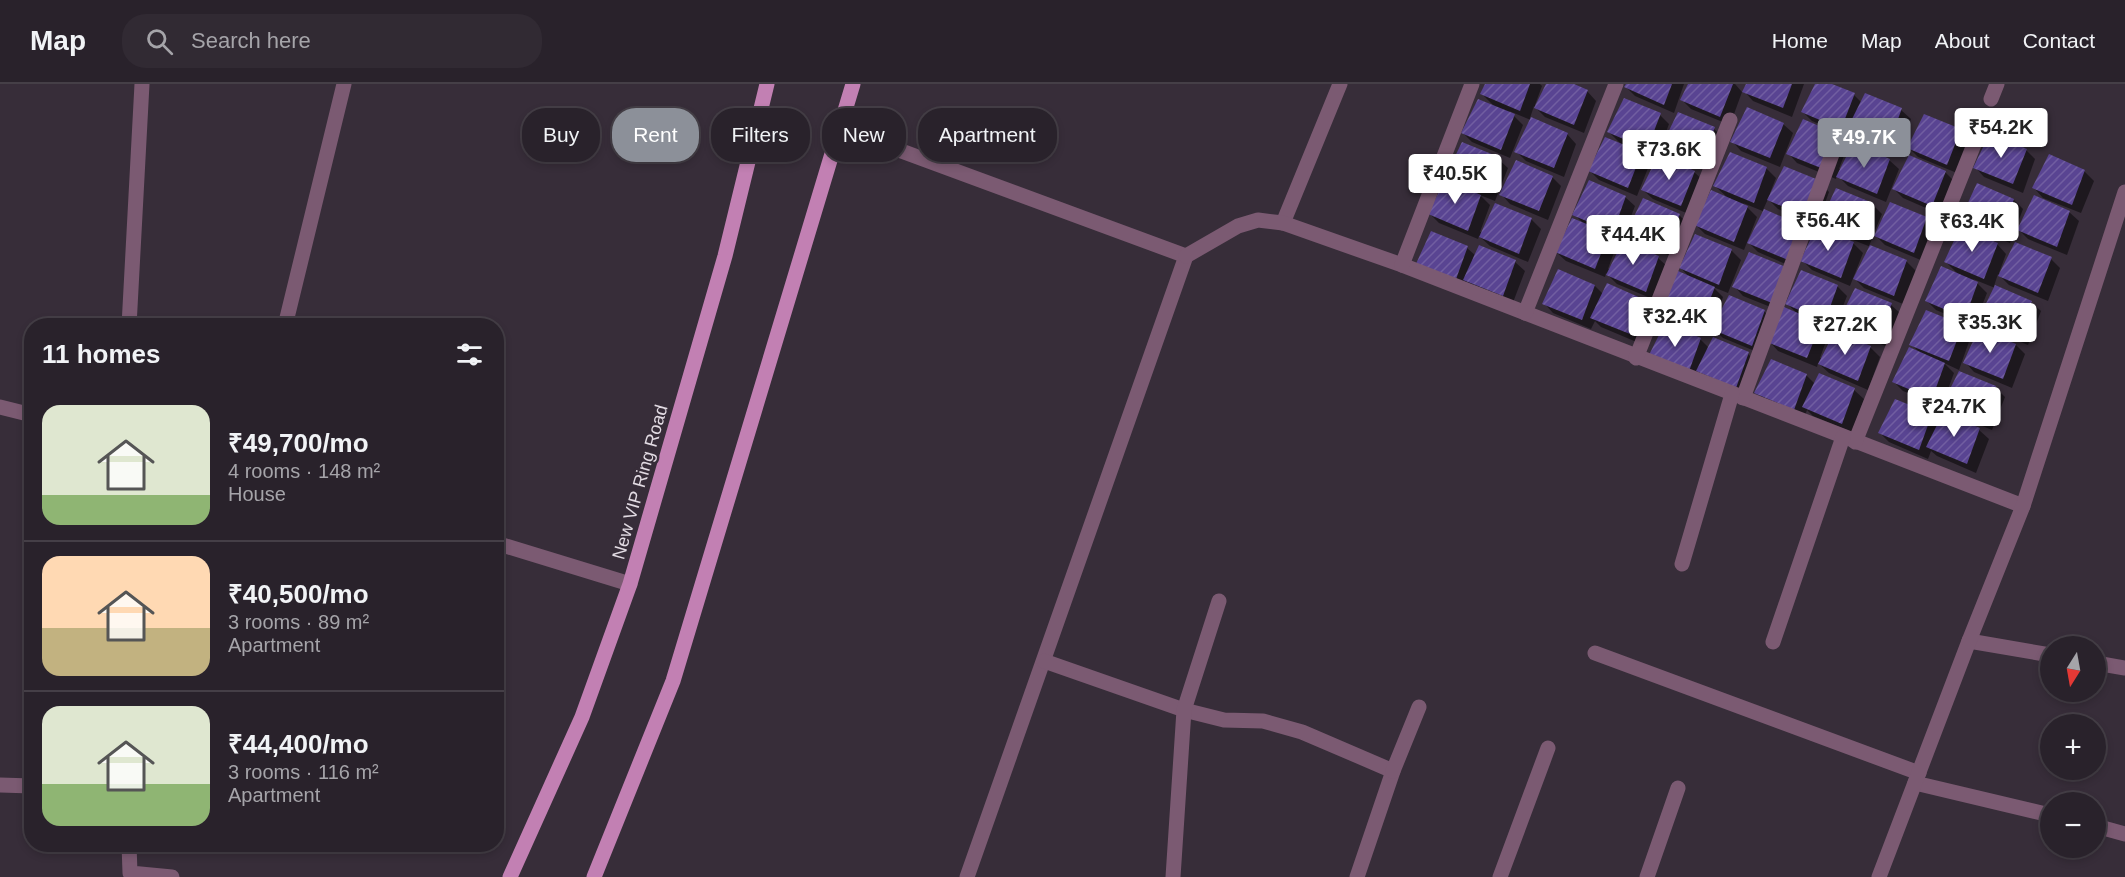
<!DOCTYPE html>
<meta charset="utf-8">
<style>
body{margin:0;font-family:Arial,sans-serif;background:#312a33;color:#f1f3f6;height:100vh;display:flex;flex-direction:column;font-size:22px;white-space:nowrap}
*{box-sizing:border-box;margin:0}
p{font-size:20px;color:#a5a4a9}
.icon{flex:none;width:33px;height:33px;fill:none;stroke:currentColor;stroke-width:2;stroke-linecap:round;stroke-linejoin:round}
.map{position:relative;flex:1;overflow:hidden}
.side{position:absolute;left:24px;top:234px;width:480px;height:534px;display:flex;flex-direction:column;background:#29222b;border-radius:24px;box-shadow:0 3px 9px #0003,0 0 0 2px #453f47}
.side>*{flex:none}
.hud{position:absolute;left:522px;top:24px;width:570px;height:54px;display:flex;gap:12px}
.needle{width:39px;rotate:191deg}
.buttons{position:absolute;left:2040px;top:552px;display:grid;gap:12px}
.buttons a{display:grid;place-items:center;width:66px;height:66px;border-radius:50%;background:#29222b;box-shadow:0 3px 9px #0003,0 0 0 2px #453f47;font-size:30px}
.price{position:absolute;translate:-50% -51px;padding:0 14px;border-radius:6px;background:#fff;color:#222;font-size:20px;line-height:39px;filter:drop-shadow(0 2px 3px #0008)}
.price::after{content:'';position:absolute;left:50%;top:36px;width:18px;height:14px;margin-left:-9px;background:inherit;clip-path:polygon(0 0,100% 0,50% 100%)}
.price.selected{background:#8c9099;color:#fff}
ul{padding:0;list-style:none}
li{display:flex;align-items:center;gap:18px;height:150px;padding:0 18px}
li+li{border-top:2px solid #453f47}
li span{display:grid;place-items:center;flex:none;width:168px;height:120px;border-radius:18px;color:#555}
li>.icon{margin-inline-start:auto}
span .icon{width:72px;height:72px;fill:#fffc;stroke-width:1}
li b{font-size:26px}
h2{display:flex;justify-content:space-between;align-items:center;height:72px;padding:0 18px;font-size:26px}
.chip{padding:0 21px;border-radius:24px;background:#29222b;box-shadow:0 3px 9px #0003,0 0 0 2px #453f47;font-size:21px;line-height:54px}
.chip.selected{background:#8c9099;color:#fff}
header{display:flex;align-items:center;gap:36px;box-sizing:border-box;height:84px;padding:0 30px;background:#29222b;border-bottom:2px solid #453f47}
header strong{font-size:28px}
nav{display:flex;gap:33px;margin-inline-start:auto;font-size:21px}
.search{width:420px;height:54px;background:#312a33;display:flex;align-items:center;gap:15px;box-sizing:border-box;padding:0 21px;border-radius:24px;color:#a5a4a9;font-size:22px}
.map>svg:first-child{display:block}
.shadow{fill:#0007;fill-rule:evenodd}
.building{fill:url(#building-hatch)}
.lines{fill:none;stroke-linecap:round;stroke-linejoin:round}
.street{stroke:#7b5a72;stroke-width:15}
.primary{stroke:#c280b3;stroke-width:15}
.labels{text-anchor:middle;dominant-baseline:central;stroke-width:5;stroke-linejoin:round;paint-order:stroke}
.street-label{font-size:18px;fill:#e2dbe3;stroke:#372d39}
</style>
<header>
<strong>Map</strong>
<div class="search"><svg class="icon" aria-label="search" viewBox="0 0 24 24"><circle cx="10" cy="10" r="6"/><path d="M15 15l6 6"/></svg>Search here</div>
<nav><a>Home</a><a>Map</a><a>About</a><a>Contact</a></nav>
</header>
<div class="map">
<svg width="2125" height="793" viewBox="0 0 2125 793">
<defs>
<pattern id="building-hatch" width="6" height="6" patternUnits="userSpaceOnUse" patternTransform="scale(1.5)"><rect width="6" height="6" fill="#594492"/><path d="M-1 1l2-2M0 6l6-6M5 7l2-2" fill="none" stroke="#715ea1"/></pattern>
</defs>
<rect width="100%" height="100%" fill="#372d39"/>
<g class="shadow">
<path d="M1487,0H1540L1542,2L1535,21L1537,22L1548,0H1570L1587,7L1596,17L1584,49L1545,33L1534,22L1530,34L1567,50L1576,60L1564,93L1526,77L1516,67L1531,36L1509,27L1523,41L1510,74L1472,58L1463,49L1495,23L1482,10Z"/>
<path d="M1627,0H1684L1674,29L1635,12L1626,3Z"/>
<path d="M1689,0H1735L1742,8L1730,41L1691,25L1682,16Z"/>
<path d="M1748,0H1804L1792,33L1753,17L1744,7Z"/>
<path d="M1817,0H1829L1854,11L1862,19L1901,26L1911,35L1898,69L1859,53L1853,47L1851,53L1812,37L1803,28Z"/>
<path d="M1660,31L1669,40L1657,72L1694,88L1704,97L1691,131L1653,115L1643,106L1659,74L1636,65L1650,79L1637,112L1599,96L1590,87L1623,62L1609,48Z"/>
<path d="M1783,40L1793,49L1780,83L1741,67L1732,57Z"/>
<path d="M1714,45L1724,54L1711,88L1672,72L1662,61Z"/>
<path d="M1960,47L1970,56L1957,89L1918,73L1909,64Z"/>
<path d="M1839,52L1848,61L1839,85L1889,76L1899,85L1886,118L1848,102L1837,91L1836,95L1797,79L1788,69Z"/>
<path d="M2026,66L2035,75L2023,109L1984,93L1975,83Z"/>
<path d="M1498,75L1508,84L1495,117L1480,111L1490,121L1480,148L1531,135L1541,145L1528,178L1490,162L1479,152L1478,155L1439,139L1429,129L1457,102L1447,92Z"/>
<path d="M1766,84L1776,94L1770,109L1772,110L1820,98L1829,108L1817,141L1778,125L1768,115L1763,126L1801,142L1803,169L1806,170L1836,152L1821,137L1872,120L1882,130L1874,149L1876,150L1926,134L1935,144L1923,177L1885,161L1874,150L1869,162L1907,178L1916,187L1903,220L1864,204L1855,195L1871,163L1848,154L1863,169L1850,202L1812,186L1801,175L1797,185L1758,168L1749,159L1765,128L1743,119L1757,133L1744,166L1705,150L1696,141L1729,115L1715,102Z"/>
<path d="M2084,87L2094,97L2081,129L2043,114L2034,104Z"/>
<path d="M1945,88L1954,97L1942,131L1903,114L1894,105Z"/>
<path d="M1552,93L1561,102L1548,136L1510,120L1501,110Z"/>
<path d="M1625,113L1635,122L1622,156L1607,150L1617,160L1608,185L1658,174L1668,183L1655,216L1617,200L1606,189L1605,193L1566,177L1556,168L1584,140L1574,130Z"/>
<path d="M2014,116L2023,125L2010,159L1972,143L1963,133Z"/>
<path d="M2069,128L2079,137L2067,171L2028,155L2018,145Z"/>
<path d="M1679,131L1688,140L1675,174L1637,158L1628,149Z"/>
<path d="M1696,152L1732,167L1741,176L1728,209L1713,203L1723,213L1714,239L1764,227L1774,237L1762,270L1723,254L1712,243L1711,247L1672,231L1663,221L1690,194L1681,184Z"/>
<path d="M1997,160L2006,170L1999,189L2001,190L2051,175L2060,184L2048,217L2009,201L1998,190L1994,202L2031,218L2041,227L2028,261L1989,245L1980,235L1995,204L1973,195L1987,209L1974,242L1936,226L1927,217L1959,191L1946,178Z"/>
<path d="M1480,163L1515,178L1525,187L1512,221L1474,205L1467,198L1464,207L1426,191L1467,164L1476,172Z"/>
<path d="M1559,187L1595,202L1603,210L1642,216L1652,225L1639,259L1601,243L1595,237L1591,245L1553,229L1544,219Z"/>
<path d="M1802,188L1838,203L1847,212L1834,245L1819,239L1829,249L1820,274L1870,263L1880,273L1868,306L1829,289L1818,279L1817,283L1778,267L1769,257L1783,228L1743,212L1734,202L1790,213ZM1785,218L1798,230L1783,224Z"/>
<path d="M1891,221L1901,230L1888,263L1850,248L1840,238Z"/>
<path d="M1666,241L1701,256L1709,264L1748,270L1758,279L1746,312L1697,298Z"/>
<path d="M1962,243L1971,252L1959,286L1944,279L1954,289L1944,316L1995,303L2005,313L1992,346L1954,330L1943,320L1942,323L1903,307L1893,297L1921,270L1911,260Z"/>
<path d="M2016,261L2025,270L2012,304L1974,288L1965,278Z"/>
<path d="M1772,277L1807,292L1815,300L1854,306L1864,315L1852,348L1813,332L1807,326L1804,334L1765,318L1756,308Z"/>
<path d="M1931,332L1939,340L1979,346L1989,355L1976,389L1937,372L1931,367L1928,375L1889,358L1880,349Z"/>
</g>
<g class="building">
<path d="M1485,0H1530L1520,27L1480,10Z"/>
<path d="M1546,0H1574L1588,6L1574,41L1534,24Z"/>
<path d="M1626,0H1672L1664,21L1624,3Z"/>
<path d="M1688,0H1733L1720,33L1680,16Z"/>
<path d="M1746,0H1792L1783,24L1742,8Z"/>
<path d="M1815,0H1832L1855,9L1841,45L1801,28Z"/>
<path d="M1865,9L1902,24L1889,60L1848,43Z"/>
<path d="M1624,14L1661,29L1647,65L1607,48Z"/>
<path d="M1478,15L1515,30L1501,66L1461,49Z"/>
<path d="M1747,23L1784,39L1770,74L1730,58Z"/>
<path d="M1678,28L1715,43L1701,79L1661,63Z"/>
<path d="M1924,30L1961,45L1947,81L1907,64Z"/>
<path d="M1531,33L1568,49L1554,84L1514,68Z"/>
<path d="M1803,35L1840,51L1826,86L1786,70Z"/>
<path d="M1990,49L2027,65L2013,100L1973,84Z"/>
<path d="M1605,53L1642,68L1628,104L1588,87Z"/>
<path d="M1462,58L1499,73L1485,109L1445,93Z"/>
<path d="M1853,59L1890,75L1877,110L1836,93Z"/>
<path d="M1730,68L1767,83L1754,119L1713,102Z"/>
<path d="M2049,70L2085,86L2072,121L2032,104Z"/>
<path d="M1658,71L1695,87L1681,122L1641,106Z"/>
<path d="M1909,71L1946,87L1932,122L1892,105Z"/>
<path d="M1516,76L1553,92L1539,127L1499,111Z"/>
<path d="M1784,82L1821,97L1808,133L1767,116Z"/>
<path d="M1445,95L1481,111L1468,147L1428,130Z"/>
<path d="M1589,96L1626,112L1613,148L1572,131Z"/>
<path d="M1977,99L2014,115L2001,150L1961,134Z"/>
<path d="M1836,104L1873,119L1860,154L1820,138Z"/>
<path d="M1711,106L1748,122L1734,158L1694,141Z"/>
<path d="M2034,111L2070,127L2057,163L2017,146Z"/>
<path d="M1643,114L1680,130L1666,165L1626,149Z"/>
<path d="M1890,118L1927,133L1914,169L1874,152Z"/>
<path d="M1495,119L1532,134L1519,170L1479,153Z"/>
<path d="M1764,125L1801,141L1788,176L1747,159Z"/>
<path d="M1572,134L1609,149L1595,185L1555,168Z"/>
<path d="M1817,142L1854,158L1841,194L1800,177Z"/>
<path d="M1960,144L1998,159L1984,195L1944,178Z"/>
<path d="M1431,147L1468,162L1455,198L1415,182Z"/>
<path d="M1695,150L1732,165L1719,201L1679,184Z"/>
<path d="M1623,157L1659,172L1646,208L1606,191Z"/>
<path d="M2015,158L2052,173L2038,209L1998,192Z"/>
<path d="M1479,161L1516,176L1503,212L1463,196Z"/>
<path d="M1870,161L1907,176L1894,212L1853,195Z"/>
<path d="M1749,168L1786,183L1772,219L1732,203Z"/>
<path d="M1941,182L1978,198L1965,234L1925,217Z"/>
<path d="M1558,185L1595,201L1582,236L1542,220Z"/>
<path d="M1801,186L1838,201L1825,237L1785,220Z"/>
<path d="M1678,187L1715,203L1701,238L1661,222Z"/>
<path d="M1607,199L1643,215L1630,250L1590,234Z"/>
<path d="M1995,201L2032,217L2018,252L1978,236Z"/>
<path d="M1855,204L1892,219L1878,255L1838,238Z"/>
<path d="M1729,211L1765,226L1752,262L1711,245Z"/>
<path d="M1784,223L1821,239L1807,274L1767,258Z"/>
<path d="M1926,226L1963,241L1949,277L1909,261Z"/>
<path d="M1665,239L1701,254L1688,290L1648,273Z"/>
<path d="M1979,244L2016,260L2003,295L1963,279Z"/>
<path d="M1835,247L1871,262L1858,297L1818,280Z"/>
<path d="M1713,253L1749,268L1736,304L1696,287Z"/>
<path d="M1909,263L1945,279L1932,315L1892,298Z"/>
<path d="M1771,275L1807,290L1794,326L1754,309Z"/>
<path d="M1959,287L1996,302L1983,338L1942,321Z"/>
<path d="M1819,289L1855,304L1842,340L1802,323Z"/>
<path d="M1895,315L1932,330L1919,366L1878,349Z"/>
<path d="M1943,329L1980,344L1967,380L1926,363Z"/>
</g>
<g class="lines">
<g class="street">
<path d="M1991,15L1997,0"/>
<path d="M839,44L1186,172L967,793"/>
<path d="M1283,139L1340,0"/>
<path d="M1186,172L1238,142L1258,136L1283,139L1402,181L2023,422"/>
<path d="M1402,181L1472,0"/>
<path d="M1525,229L1616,0"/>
<path d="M129,242L142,0"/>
<path d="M285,242L344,0"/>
<path d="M1636,274L1730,36"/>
<path d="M1743,314L1842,43"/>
<path d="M0,323L32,331"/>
<path d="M1855,358L1979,48"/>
<path d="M496,459L630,500"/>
<path d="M1682,480L1732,310"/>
<path d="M1969,557L2050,571"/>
<path d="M1773,558L1843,353"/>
<path d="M1595,569L1919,689"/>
<path d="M1044,577L1184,626L1224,636L1263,637L1302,648L1393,687L1357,793"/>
<path d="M2096,579L2125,584"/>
<path d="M1393,687L1419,623"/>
<path d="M1915,699L2050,731"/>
<path d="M0,701L32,702"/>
<path d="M2096,742L2125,750"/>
<path d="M129,760L130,789L172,793"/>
<path d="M1173,793L1184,626L1219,517"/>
<path d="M1500,793L1548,664"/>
<path d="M1647,793L1678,704"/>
<path d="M1879,793L1969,557L2023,422L2125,108"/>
</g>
<g class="primary">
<path d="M510,793L582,633L630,500L725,172L767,0"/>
<path d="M594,793L673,597L853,0"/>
</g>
</g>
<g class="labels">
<g class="street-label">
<text transform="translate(640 398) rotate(-74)">New VIP Ring Road</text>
</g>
</g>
</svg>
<div class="buttons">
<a><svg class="needle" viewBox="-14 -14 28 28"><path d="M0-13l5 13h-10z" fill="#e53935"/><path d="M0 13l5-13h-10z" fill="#a5a4a9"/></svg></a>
<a>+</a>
<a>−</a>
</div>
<b class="price" style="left:2001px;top:75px">₹54.2K</b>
<b class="price selected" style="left:1864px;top:85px">₹49.7K</b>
<b class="price" style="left:1669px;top:97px">₹73.6K</b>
<b class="price" style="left:1455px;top:121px">₹40.5K</b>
<b class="price" style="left:1828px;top:168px">₹56.4K</b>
<b class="price" style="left:1972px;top:169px">₹63.4K</b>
<b class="price" style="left:1633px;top:182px">₹44.4K</b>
<b class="price" style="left:1675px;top:264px">₹32.4K</b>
<b class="price" style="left:1990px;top:270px">₹35.3K</b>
<b class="price" style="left:1845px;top:272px">₹27.2K</b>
<b class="price" style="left:1954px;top:354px">₹24.7K</b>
<div class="hud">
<a class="chip">Buy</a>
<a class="chip selected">Rent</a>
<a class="chip">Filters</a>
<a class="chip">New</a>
<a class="chip">Apartment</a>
</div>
<section class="side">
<h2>11 homes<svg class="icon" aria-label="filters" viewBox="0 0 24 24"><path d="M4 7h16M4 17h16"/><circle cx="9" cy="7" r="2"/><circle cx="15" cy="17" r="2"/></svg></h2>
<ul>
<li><span style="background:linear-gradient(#dfe7d0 75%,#8fb573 0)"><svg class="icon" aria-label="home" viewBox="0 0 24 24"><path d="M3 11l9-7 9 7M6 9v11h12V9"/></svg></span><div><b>₹49,700/mo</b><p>4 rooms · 148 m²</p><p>House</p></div></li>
<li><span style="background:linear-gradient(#ffd9b3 60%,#c2b280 0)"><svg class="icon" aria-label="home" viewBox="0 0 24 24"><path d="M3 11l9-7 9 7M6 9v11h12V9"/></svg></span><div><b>₹40,500/mo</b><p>3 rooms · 89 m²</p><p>Apartment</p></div></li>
<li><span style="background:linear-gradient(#dfe7d0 65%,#8fb573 0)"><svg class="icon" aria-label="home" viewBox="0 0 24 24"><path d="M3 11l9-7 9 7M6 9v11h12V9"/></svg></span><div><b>₹44,400/mo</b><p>3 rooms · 116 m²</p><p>Apartment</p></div></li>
</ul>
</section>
</div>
